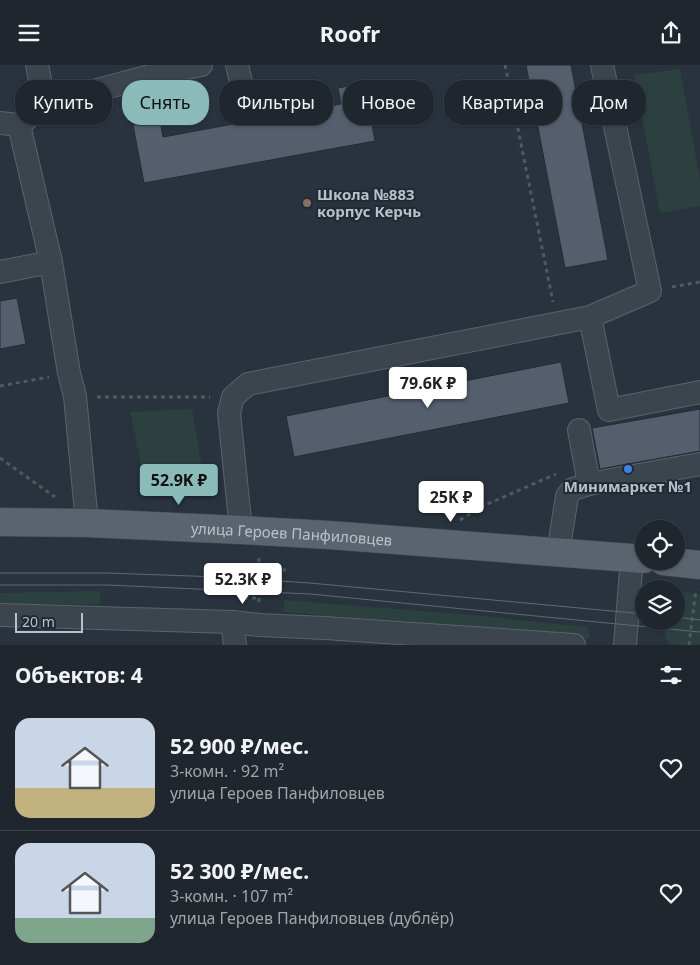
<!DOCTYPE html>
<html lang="ru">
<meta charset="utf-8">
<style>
body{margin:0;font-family:"Noto Sans",sans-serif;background:#2c323a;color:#f1f3f6;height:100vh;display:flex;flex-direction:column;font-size:19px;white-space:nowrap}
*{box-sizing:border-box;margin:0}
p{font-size:16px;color:#a1a5aa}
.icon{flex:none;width:28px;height:28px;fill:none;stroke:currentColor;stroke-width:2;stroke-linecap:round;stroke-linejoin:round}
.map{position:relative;height:580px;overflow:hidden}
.sheet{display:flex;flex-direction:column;background:#1f262e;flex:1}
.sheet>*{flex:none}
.top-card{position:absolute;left:15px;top:15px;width:670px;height:45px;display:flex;gap:10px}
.controls{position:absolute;left:635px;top:455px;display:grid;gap:10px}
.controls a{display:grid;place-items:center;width:50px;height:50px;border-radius:50%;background:#1f262e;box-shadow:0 1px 4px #0004,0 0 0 1px #3c434a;font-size:25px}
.scale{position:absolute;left:15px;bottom:12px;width:68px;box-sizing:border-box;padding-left:5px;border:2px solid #b9c0c9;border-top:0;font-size:14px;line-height:18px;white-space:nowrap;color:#b9c0c9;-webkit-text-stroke:4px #212a34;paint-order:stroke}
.price{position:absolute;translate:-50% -42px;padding:0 11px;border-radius:5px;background:#fff;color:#222;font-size:16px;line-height:32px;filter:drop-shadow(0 1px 2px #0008)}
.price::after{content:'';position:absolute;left:50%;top:30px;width:15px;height:11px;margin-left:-8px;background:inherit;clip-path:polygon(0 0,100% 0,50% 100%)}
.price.current{background:#8bbbb9;color:#111}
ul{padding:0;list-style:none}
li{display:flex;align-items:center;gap:15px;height:125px;padding:0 15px}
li+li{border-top:1px solid #3c434a}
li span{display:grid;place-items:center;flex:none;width:140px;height:100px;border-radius:15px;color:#555}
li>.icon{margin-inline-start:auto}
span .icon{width:60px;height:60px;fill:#fffc;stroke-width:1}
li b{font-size:21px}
h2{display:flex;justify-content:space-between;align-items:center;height:60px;padding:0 15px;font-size:21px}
.tag{padding:0 18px;border-radius:20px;background:#1f262e;box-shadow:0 1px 4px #0004,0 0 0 1px #3c434a;font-size:18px;line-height:45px}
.tag.current{background:#8bbbb9;color:#111}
header{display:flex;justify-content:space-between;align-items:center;height:65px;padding:0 15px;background:#1f262e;font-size:22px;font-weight:700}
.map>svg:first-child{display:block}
.green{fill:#2c4040}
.building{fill:#545e6c;stroke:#232c36}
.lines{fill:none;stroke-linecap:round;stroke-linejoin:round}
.minor-casing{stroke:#5a636c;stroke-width:24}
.major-casing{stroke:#464e57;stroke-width:29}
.path{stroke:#4b5c5e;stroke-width:3;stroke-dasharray:4 4;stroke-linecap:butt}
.minor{stroke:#3c454e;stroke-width:22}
.major{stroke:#5b646e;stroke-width:28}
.tram{stroke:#5f6975;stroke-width:1}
.education-dot{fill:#8d6e63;stroke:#212a34;stroke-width:2}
.shop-dot{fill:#3f7fe0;stroke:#212a34;stroke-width:2}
.labels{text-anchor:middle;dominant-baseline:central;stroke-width:4;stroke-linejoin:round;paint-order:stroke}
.poi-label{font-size:15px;font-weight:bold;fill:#b9c0c9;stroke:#212a34;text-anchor:start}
.street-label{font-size:15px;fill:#b9c0c9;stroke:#212a34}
</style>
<header><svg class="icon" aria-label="menu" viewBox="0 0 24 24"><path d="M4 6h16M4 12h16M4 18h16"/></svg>Roofr<svg class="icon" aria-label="share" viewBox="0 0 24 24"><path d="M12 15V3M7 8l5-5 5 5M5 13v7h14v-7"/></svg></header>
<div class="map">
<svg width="700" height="580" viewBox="0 0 700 580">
<rect width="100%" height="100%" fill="#29333e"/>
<g class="green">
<path d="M680,4L700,115V141L660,148L634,10Z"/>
<path d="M192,344L203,410L145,418L130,347Z"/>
<path d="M100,526V539L0,540V528Z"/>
<path d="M686,527L700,530V580H671C664,575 665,565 665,556H676V531Z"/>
<path d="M284,535L460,549L588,562L590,574L460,561L283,547Z"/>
</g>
<g class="building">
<path d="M526,0H571L608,195L565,203Z"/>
<path d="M364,18L375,76L144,118L133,60L160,56L163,72L341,39L338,23Z"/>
<path d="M17,233L26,279L0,284V236Z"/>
<path d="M561,297L569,338L294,392L286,351Z"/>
<path d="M700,344V386L600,404L592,363Z"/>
</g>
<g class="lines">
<g class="minor-casing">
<g id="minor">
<path d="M37,0L45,39"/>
<path d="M237,0L245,34"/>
<path d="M0,58L19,60L45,39L161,8L201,0"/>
<path d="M19,60L51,197L69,308L75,331L87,458"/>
<path d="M0,207L51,197"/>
<path d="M590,252L609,345L700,327"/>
<path d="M579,365L589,419"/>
<path d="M241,465L229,348L233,332L248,319L590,252L650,226L602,0"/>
<path d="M558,488L567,431L573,424L589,419L700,399"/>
<path d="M0,550L232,557L260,560L325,563L574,580"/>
<path d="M232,557L235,580"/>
<path d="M625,580L632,493"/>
</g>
</g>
<g class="major-casing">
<g id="major">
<path id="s1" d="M0,457L87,458L241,465L329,470L644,494"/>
<path d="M663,496L700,500"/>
</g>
</g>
<g class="path">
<path d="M505,0L553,237"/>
<path d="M672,222L700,217"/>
<path d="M0,321L49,312"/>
<path d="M97,332H210"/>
<path d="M0,393L55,432"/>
<path d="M460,455L483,441L556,409"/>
<path d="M259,503L286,505"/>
<path d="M244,533H259"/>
<path d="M259,537L258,514L259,491"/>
<path d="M689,580L696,524"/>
</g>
<use href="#minor" class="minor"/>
<use href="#major" class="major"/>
<g class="tram">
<path d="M0,508H107L219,512L310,518L644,549"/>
<path d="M0,520H107L310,529L700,567"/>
<path d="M676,552L700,555"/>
</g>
</g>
<circle class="education-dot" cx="307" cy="138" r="5"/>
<circle class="shop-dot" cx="628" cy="404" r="5"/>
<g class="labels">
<g class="poi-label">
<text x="317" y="129">Школа №883<tspan x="317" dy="17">корпус Керчь</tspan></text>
<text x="628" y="421" text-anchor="middle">Минимаркет №1</text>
</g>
<g class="street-label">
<text stroke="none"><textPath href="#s1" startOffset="292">улица Героев Панфиловцев</textPath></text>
</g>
</g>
</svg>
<div class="controls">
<a><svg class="icon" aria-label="locate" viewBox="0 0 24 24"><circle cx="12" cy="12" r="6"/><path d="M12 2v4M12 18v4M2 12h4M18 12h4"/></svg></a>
<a><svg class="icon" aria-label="layers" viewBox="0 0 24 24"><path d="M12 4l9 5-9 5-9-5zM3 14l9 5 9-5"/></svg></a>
</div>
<div class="scale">20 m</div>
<b class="price" style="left:428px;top:344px">79.6K ₽</b>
<b class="price current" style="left:179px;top:441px">52.9K ₽</b>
<b class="price" style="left:451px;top:458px">25K ₽</b>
<b class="price" style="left:243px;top:540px">52.3K ₽</b>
<div class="top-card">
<a class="tag">Купить</a>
<a class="tag current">Снять</a>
<a class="tag">Фильтры</a>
<a class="tag">Новое</a>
<a class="tag">Квартира</a>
<a class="tag">Дом</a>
</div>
</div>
<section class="sheet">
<h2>Объектов: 4<svg class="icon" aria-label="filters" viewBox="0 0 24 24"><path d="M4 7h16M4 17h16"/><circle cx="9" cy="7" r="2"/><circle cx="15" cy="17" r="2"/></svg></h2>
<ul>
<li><span style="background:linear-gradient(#c9d6e8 70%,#c2b280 0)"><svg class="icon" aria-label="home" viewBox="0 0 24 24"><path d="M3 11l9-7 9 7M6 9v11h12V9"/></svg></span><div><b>52 900 ₽/мес.</b><p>3-комн. · 92 m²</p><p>улица Героев Панфиловцев</p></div><svg class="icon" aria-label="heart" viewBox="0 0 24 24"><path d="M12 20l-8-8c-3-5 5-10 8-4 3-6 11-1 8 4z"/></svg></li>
<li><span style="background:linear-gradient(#c9d6e8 75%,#7fa58c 0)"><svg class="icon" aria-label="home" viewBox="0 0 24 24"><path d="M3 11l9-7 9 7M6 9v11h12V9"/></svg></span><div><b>52 300 ₽/мес.</b><p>3-комн. · 107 m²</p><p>улица Героев Панфиловцев (дублёр)</p></div><svg class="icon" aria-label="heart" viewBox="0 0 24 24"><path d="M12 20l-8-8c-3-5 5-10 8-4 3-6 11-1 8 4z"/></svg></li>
</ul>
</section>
